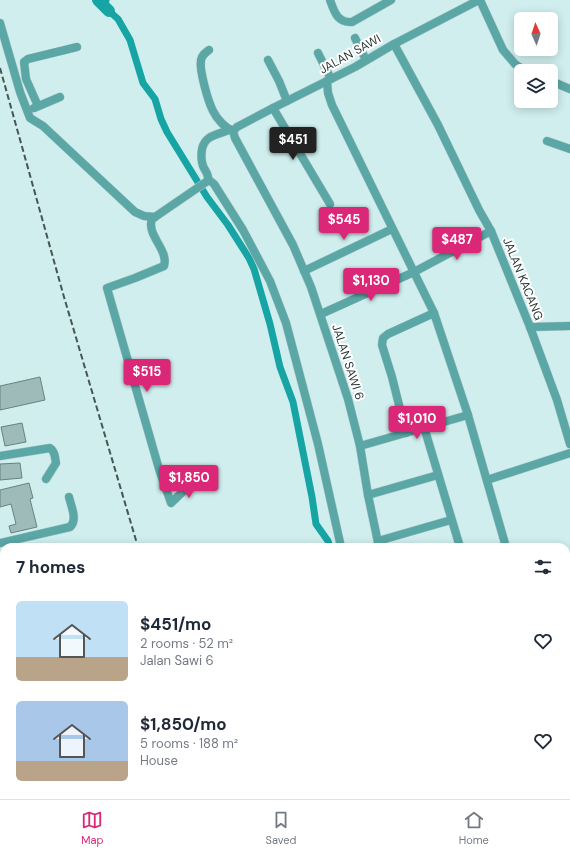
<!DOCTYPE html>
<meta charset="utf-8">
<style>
body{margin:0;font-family:"DM Sans",sans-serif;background:#f6f6f7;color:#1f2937;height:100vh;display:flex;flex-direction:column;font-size:15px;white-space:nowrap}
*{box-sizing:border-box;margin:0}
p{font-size:13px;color:#747a83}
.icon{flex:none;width:22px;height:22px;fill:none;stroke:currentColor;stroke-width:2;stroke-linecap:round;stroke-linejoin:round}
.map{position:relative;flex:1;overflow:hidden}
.panel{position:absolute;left:0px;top:543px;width:570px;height:256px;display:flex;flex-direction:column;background:#fff;border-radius:12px 12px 0 0;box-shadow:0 2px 10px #0003}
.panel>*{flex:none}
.needle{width:26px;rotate:357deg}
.buttons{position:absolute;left:514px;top:12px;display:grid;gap:8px}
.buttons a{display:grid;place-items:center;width:44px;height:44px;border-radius:6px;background:#fff;box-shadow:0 2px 10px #0003;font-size:20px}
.price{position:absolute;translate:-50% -34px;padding:0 9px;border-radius:4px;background:#db2777;color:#fff;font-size:13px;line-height:26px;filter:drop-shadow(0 1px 2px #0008)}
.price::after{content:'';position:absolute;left:50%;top:24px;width:12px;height:9px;margin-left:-6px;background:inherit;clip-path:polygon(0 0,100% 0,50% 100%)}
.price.active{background:#222;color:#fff}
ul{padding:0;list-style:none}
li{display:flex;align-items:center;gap:12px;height:100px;padding:0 16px}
li span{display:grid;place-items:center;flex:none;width:112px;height:80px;border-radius:6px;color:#555}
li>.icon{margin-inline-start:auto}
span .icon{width:48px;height:48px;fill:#fffc;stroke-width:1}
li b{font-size:17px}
h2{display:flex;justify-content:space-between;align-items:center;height:48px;padding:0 16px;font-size:17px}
.tabs{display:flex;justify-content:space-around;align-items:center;height:56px;border-top:1px solid #e0e1e3;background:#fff;font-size:11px;color:#747a83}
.tabs a{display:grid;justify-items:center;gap:2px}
.tabs .active{color:#db2777}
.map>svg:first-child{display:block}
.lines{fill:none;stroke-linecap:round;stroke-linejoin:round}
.canal{stroke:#16a4a4;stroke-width:7}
.river{stroke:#16a4a4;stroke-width:12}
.building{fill:#9ebbba;stroke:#678281}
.minor-casing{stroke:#afc9c9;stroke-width:9}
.major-casing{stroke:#afc9c9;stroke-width:11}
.minor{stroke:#5ba7a6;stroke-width:8}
.major{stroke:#2b6161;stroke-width:10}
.rail{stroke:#465555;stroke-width:2;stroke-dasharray:6 3;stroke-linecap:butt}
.labels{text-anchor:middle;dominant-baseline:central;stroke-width:4;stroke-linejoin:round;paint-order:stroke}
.street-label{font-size:12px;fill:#2b3737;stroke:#fff}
</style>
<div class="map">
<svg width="570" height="799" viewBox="0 0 570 799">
<rect width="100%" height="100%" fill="#d0eeee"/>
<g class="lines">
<g class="canal">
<path d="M99,1L106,0"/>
<path d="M109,11L118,19L130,40L143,83L155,99L161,119L167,132L207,197L228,225L249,258L254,269L270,324L280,367L293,402L312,497L316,524L328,541L330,547"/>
<path d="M396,795L400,799"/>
</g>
<path class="river" d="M98,0L109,11"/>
</g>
<g class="building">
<path d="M40,377L45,400L0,410V386Z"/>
<path d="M22,423L26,442L5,446L1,427Z"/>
<path d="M20,463L22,478L0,480V464Z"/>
<path d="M29,483L33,498L30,499L37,527L11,533L9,526L16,524L11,504L0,507V490Z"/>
</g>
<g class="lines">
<g class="minor-casing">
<g id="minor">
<path d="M330,0C334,11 337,23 352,22L391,0"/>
<path d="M480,0L503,50L515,64L525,71"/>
<path d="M0,23L20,92L30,118L43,126L135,212L144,216L155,217"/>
<path d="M355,38L366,60"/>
<path d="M394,44L438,125L479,210L491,231L530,327L557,400L570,444"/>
<path d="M209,50C205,53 202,55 201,60C199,70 208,101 213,111C217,119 225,128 233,131"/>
<path d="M318,53L331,79"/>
<path d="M268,60L279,81L287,101"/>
<path d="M327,81L328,93L332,105L434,313L468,415L506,547"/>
<path d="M551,81L570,89"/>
<path d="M38,106L26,79L24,62L28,59L77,47"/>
<path d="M34,108L60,97"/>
<path d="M273,108L330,204"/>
<path d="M547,141L570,149"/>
<path d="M208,180C209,174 205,171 203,166C201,160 201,155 202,149C205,135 217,135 229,130"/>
<path d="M304,271L392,229"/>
<path d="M321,314L414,272L491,231"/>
<path d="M530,327L570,326"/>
<path d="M424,427L460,547"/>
<path d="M406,433L392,377L382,345L383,338L388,334L434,313"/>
<path d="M360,446L468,415"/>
<path d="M0,456L50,448C55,451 55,458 56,463L46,479"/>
<path d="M487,480L570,453"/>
<path d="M193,482L171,503L159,469L107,288L135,278L164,266C169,250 146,235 152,219L209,180L214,184L243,230L270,281L286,323L318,444L341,547"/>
<path d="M368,495L438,475"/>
<path d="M378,541L451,520"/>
<path d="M0,543L70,527C78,520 71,506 69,497"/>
<path d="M379,547L368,495L360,446L348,399L311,287L293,245L235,138L233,131L237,127L273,108L355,67L394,44L479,0"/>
<path d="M0,652L4,661"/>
<path d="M0,672L4,671"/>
<path d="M566,718L570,717"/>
</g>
</g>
<g class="major-casing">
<g id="major">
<path d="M0,579L4,592"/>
<path d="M0,606L4,614"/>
<path d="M124,795L127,799"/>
<path d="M135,795L138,799"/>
</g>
</g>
<use href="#minor" class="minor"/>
<use href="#major" class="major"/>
<g class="rail">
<path d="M0,68L64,297L138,547"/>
<path d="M212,795L213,799"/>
</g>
</g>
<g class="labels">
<g class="street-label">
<text transform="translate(350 54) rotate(-29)">JALAN SAWI</text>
<text transform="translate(523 279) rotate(68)">JALAN KACANG</text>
<text transform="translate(348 362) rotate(72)">JALAN SAWI 6</text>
</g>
</g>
</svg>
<div class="buttons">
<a><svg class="needle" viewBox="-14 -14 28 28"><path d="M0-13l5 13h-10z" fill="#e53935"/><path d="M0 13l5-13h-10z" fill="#747a83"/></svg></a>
<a><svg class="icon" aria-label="layers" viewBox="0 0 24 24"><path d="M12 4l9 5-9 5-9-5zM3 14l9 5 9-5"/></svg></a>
</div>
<b class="price active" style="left:293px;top:161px">$451</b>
<b class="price" style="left:344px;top:241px">$545</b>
<b class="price" style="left:457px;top:261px">$487</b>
<b class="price" style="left:371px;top:302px">$1,130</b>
<b class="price" style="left:147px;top:393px">$515</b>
<b class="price" style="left:417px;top:440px">$1,010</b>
<b class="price" style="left:189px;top:499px">$1,850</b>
<section class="panel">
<h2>7 homes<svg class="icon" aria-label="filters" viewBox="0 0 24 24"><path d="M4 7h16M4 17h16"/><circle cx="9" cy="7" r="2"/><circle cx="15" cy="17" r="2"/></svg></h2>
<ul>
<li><span style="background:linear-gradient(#bfe0f5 70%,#b9a48a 0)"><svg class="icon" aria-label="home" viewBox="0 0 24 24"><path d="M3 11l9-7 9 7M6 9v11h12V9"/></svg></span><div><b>$451/mo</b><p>2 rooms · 52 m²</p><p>Jalan Sawi 6</p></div><svg class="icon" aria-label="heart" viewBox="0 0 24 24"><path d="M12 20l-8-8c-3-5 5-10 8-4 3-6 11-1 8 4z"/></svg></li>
<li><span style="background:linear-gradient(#a9c7e8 75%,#b9a48a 0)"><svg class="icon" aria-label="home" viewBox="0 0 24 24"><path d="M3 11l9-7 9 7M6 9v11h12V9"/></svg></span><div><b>$1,850/mo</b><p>5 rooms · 188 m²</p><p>House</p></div><svg class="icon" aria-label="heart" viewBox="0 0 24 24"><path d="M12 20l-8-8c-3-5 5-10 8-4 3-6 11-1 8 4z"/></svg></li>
</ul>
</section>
</div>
<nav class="tabs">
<a class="active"><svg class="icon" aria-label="map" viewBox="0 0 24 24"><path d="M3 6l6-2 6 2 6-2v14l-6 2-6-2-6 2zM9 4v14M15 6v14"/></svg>Map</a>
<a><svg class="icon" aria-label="saved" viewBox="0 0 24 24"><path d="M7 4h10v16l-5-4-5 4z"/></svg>Saved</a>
<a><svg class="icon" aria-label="home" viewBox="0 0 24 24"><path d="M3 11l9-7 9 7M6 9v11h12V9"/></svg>Home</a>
</nav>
